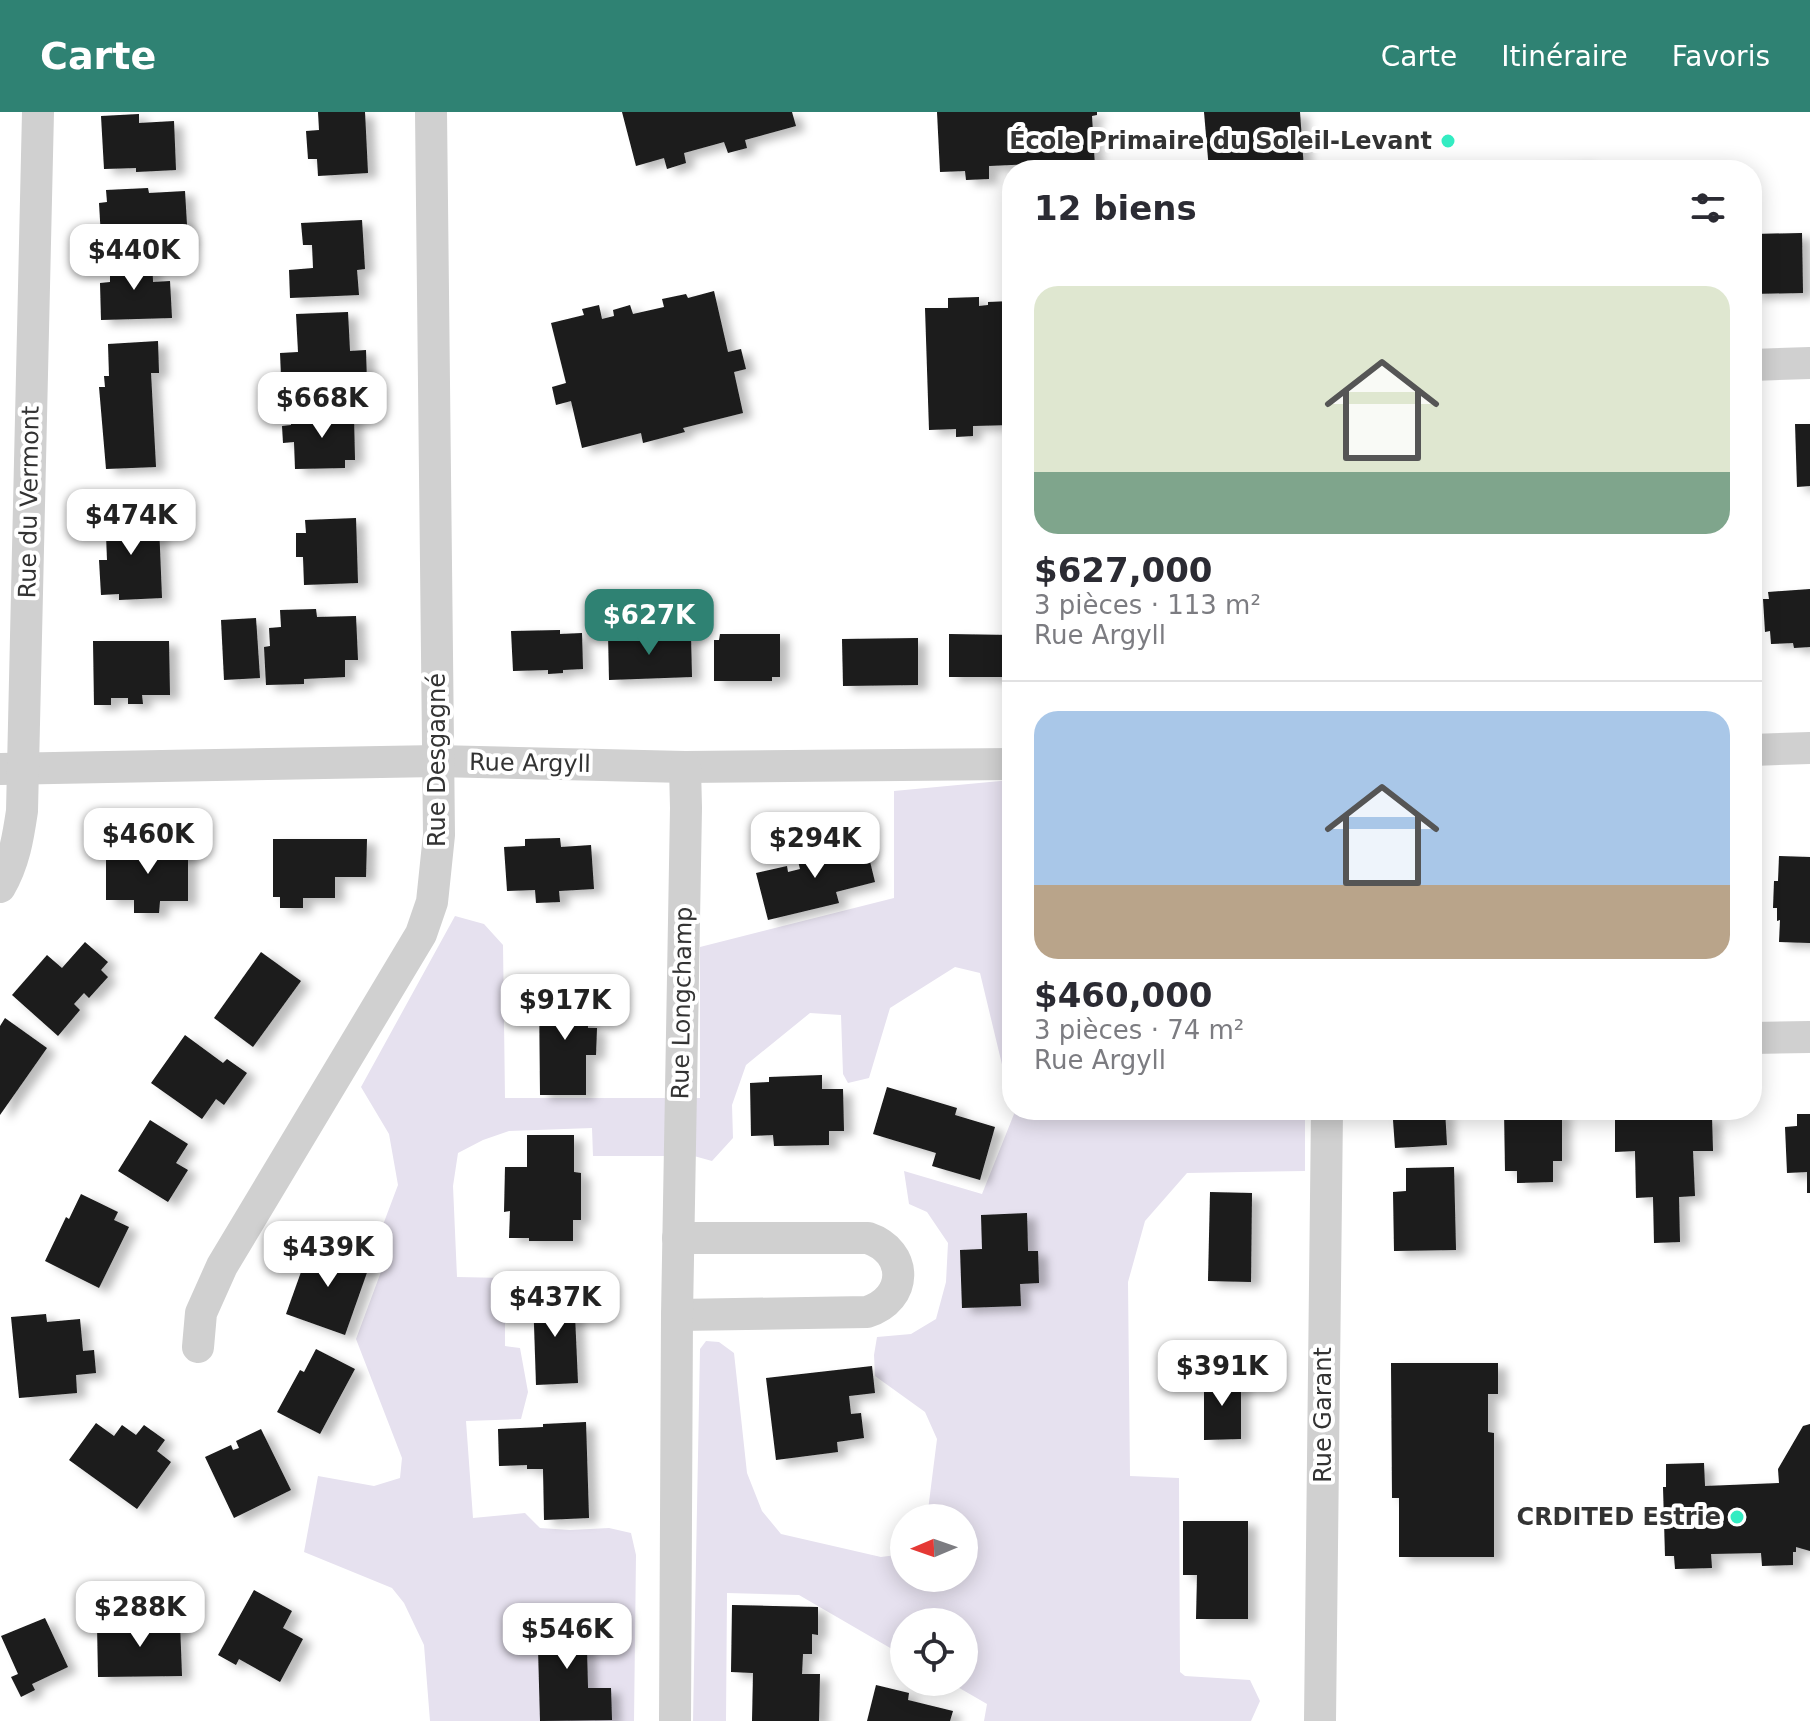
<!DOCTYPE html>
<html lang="fr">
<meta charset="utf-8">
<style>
body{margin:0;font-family:"DejaVu Sans",sans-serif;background:#f2f2f3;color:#2b2b33;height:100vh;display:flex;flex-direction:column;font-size:30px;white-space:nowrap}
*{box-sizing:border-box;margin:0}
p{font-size:26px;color:#7c7c81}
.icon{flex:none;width:44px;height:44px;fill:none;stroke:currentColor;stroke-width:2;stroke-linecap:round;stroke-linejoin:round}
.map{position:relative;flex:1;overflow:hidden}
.panel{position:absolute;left:1002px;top:48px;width:760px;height:960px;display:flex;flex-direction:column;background:#fff;border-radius:32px;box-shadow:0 4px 20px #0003}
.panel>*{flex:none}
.needle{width:52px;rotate:268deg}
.controls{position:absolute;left:890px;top:1392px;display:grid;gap:16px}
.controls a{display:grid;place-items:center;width:88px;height:88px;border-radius:50%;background:#fff;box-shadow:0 4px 20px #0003;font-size:40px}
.price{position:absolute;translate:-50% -68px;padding:0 18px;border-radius:16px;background:#fff;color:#222;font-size:26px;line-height:52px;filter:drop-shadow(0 2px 4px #0008)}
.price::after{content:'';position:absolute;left:50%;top:48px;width:24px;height:18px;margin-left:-12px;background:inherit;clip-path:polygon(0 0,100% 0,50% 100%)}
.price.active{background:#2f8273;color:#fff}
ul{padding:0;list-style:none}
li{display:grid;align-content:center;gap:16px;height:424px;padding:0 32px}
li+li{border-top:2px solid #e1e1e2}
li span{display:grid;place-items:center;height:248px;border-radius:24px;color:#555}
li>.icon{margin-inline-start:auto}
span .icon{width:144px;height:144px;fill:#fffc;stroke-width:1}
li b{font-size:34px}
h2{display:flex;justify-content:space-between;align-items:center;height:96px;padding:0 32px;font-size:34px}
header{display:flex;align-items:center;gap:48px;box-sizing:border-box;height:112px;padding:0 40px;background:#2f8273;color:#fff}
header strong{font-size:38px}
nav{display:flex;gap:44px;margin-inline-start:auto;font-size:28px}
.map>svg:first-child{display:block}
.green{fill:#e6e1ef}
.building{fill:#1a1a1a;filter:url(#shadow)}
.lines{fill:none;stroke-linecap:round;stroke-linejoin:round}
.minor{stroke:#d0d0d0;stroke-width:32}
.poi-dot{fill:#33ecc2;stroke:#fff;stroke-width:3}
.labels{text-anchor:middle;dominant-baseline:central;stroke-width:8;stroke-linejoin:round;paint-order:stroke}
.poi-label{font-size:24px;font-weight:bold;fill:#333;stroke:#fff;text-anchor:end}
.street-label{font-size:24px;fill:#333;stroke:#fff}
</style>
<header>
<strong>Carte</strong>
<nav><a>Carte</a><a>Itinéraire</a><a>Favoris</a></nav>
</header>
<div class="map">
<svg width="1810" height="1609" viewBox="0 0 1810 1609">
<defs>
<filter id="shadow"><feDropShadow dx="9" dy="5" stdDeviation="4" flood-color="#0004"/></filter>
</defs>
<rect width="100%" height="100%" fill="#fff"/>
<g class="green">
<path d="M1011,668L1008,830L1012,831V994L980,861L955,855L890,896L869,966L848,971L843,962L841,903L810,901L746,953L732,993L733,1026L712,1049L694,1044H593L592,1016L509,1019L483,1028L458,1041L453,1074L457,1165L505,1166V1234L520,1236L528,1280L521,1307L466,1309L473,1406L525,1401L540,1416L570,1418L609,1416L631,1421L636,1443L634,1609H430L424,1533L404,1491L392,1476L304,1440L318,1364L374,1374L400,1366L402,1346L356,1227L385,1149L372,1142L398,1073L389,1022L361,975L455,804L484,812L503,833L505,986H700V835L894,786V679Z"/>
<path d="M1013,998H1305V1059L1187,1061L1145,1109L1128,1170L1130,1364L1179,1366L1180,1560L1185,1564L1250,1568L1260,1589L1251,1609H984L987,1592L949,1570H964V1510H904V1544L799,1483L727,1481L726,1609H693L700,1237L706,1229L719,1230L734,1241L747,1361L762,1399L781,1422L881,1445L904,1442V1466H964V1406H927L937,1327L925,1300L875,1264L874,1243L877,1225L911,1222L936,1207L946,1170L948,1131L927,1100L909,1092L904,1059L982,1082L1014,1002Z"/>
</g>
<g class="building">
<path d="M318,0H365L368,61L318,64L317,47H308L306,19L319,18Z"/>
<path d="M622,0H792L796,14L745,28L747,36L728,41L724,30L684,41L686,51L667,57L664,46L636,54Z"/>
<path d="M937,0H1097V3L1092,4L1095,55L1031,58L1030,52L989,54V67L966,68L965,59L940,60Z"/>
<path d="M1204,0H1300L1304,58H1209Z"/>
<path d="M139,2V11L174,9L176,58L136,60V56L104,57L101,4Z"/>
<path d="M1586,48L1587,58H1475V56Z"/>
<path d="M148,76L149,81L185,79L188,130L154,132V139L102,142L99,91L107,90L106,78Z"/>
<path d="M362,108L365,157L357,158L359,183L290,186L289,158L313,156L312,133H303L301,111Z"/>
<path d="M1802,121L1803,181L1752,182V122Z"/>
<path d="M152,145L153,170L170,169L172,206L101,208L100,171L110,170V146Z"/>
<path d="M714,179L728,240L741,237L746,257L734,260L743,301L683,316L685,320L643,331L641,321L582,336L571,289L556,293L552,275L566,271L551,211L584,203L582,197L599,193L602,207L614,204L613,198L630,193L633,202L664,195L662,187L686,182L688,186Z"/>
<path d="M979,185V194L988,193V190L1011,189L1012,313L973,314V324L956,325V317L929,318L925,196H948V186Z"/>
<path d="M348,200L350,239L366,238L367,272H350L351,285L282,288L280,241L298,240L296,202Z"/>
<path d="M158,229L159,261H151L156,355L106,357L99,275H105L104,264H109L108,232Z"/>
<path d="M348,298V304H354L355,348H345V356L295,357L294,330L283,331L282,314L291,313V308L311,307V300Z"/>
<path d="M1795,312H1810V374L1797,375Z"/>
<path d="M145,396V414L159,413L162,486L119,488V482L101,483L99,448H107L105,398Z"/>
<path d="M356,406L358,471L304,473L303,445H296V421H306L305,408Z"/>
<path d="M1810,477V535L1794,536L1793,531L1771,532L1770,519L1765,520L1763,487H1769L1768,480Z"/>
<path d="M316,497L317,505L356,504L358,548H345V565L304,567V572L266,573L264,535L270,534L269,516L281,515L280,498Z"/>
<path d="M256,506L260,566L224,568L221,508Z"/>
<path d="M560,518V522L582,521L583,557L563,558V561L548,562V558L513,559L511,519Z"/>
<path d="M665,520V525L691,524L692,565L609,568L608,522H628V525L644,524V521Z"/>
<path d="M720,522H780V565H772V569H714V528H719Z"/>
<path d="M949,522L1012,523V565H949Z"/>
<path d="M918,526V573L843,574L842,527Z"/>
<path d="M93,529H169L170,583H142L143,592H128V586H111V593H94Z"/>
<path d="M560,726L561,735L591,733L594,777L559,779L560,790L536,791L535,778L507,779L504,735L525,734V727Z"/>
<path d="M273,727H367L366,765H335V786H303V796H280V785H273Z"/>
<path d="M865,729L875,770L836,780L839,791L768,808L756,761L787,754L788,760L800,757L797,745Z"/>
<path d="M132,734H188V789H160L159,801H134V788H106V740H131Z"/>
<path d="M1779,744L1810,745V831L1779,830L1780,808L1777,809V796H1773L1774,769H1778Z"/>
<path d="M85,830L108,850L101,858L108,865L89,886L84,881L74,892L80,898L58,924L12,883L47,843L62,856Z"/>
<path d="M261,840L301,869L253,935L214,906Z"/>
<path d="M539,878H587L588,916H597L596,943H586V983H540Z"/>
<path d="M5,906L47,936L0,1003V914Z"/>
<path d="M185,923L223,951L227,947L247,961L224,993L216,987L202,1007L151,971Z"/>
<path d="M822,963V977H843L844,1019H829V1033L774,1034L773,1023L751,1024L750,971L769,970V965Z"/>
<path d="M887,975L957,996L955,1003L995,1015L980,1068L932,1054L936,1041L873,1022Z"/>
<path d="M1388,998H1445L1447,1033L1395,1036L1393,1008H1389Z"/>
<path d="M1504,998H1562V1049H1553V1070L1517,1071V1059H1505Z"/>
<path d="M1633,998H1693V1005H1712L1713,1039H1693L1695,1084L1679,1085L1680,1130L1654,1131L1653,1085L1636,1086L1635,1039L1615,1040V1005L1633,1004Z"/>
<path d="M1797,1002H1810V1081H1807V1060L1787,1061L1785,1015L1797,1014Z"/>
<path d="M150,1008L188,1032L176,1051L188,1058L168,1090L118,1059Z"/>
<path d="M527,1023H574V1060L581,1061V1108H573V1129H529V1126H509L510,1099L504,1100L505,1055H527Z"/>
<path d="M1454,1055L1456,1138L1394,1139L1393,1080L1406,1079V1056Z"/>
<path d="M1210,1080L1252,1081L1251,1170L1208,1169Z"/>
<path d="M81,1082L118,1100L114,1108L129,1115L99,1176L45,1149L66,1105L69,1107Z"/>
<path d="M1027,1101L1028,1139H1038L1039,1171L1020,1172L1021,1194L962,1196L960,1138L982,1137L981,1103Z"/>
<path d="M311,1132L370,1152L345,1223L286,1202Z"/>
<path d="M574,1181L578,1271L536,1273L533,1183Z"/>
<path d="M46,1202L47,1210L80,1207L83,1239L94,1238L96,1261L76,1263L77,1281L19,1286L11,1205Z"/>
<path d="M316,1237L355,1257L320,1322L277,1300L300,1258L304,1260Z"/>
<path d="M1391,1251H1498V1282H1488V1320L1494,1321V1445H1399V1386H1392Z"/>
<path d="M872,1254L875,1281L849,1284L851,1302L861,1301L864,1326L837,1330L838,1340L776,1348L766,1266Z"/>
<path d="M1204,1264H1241V1327L1204,1328Z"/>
<path d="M586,1310L589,1406L544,1408L543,1357H527V1353L499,1354L498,1317L543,1315V1312Z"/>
<path d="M96,1311L114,1324L122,1313L136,1323L144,1313L165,1328L157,1339L171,1350L137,1397L69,1348Z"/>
<path d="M1810,1312V1439L1796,1435V1440H1793V1453L1762,1454L1761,1441L1711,1442L1712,1456L1675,1457L1674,1444H1665L1663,1375H1666V1352L1704,1351L1705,1374L1779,1371L1778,1357L1803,1314Z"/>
<path d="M261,1317L291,1378L234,1406L205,1345L231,1333L233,1338L239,1336L236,1329Z"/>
<path d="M1183,1409H1248V1507H1196L1197,1463H1183Z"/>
<path d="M254,1478L292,1499L283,1516L303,1527L280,1570L239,1547L236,1553L218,1543Z"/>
<path d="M732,1493L818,1495V1523L812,1522V1542H803L802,1562H820L819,1609H752L753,1561L731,1560Z"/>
<path d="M586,1499L588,1576H611L612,1608L540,1609L537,1500Z"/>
<path d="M45,1506L68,1555L32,1572L35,1578L21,1585L11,1565L18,1562L1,1524Z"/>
<path d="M126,1507H160V1511H180L182,1564L98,1565L97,1513L126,1512Z"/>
<path d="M876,1573L909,1581L908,1588L953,1599L950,1609H867Z"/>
</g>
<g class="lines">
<g class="minor">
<path d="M1752,253L1810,251"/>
<path d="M1752,638L1810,636"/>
<path d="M0,657L437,649L685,655L1012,652"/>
<path d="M0,775C14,751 18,726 22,699L38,0"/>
<path d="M1752,926L1810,925"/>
<path d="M677,1203L867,1200C908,1187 909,1140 868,1126H678"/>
<path d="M198,1235L201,1201L222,1154L421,822L432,790L439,723L431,0"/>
<path d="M675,1609L677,1203L686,696L685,655"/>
<path d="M1320,1609L1327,998"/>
</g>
</g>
<g class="poi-dot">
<circle cx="1448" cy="29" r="8"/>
<circle cx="1737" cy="1405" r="8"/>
</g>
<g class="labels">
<g class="poi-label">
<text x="1432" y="29">École Primaire du Soleil-Levant</text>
<text x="1721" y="1405">CRDITED Estrie</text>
</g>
<g class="street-label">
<text transform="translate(29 390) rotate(-89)">Rue du Vermont</text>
<text transform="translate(437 648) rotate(-90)">Rue Desgagné</text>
<text transform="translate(530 651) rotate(1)">Rue Argyll</text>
<text transform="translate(682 891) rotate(-89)">Rue Longchamp</text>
<text transform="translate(1323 1303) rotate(-90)">Rue Garant</text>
</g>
</g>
</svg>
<div class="controls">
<a><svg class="needle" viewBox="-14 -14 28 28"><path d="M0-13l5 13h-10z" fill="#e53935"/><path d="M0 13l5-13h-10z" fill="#7c7c81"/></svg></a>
<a><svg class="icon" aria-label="locate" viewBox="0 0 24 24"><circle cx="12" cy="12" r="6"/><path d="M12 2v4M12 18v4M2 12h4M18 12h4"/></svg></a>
</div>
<b class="price" style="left:134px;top:180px">$440K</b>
<b class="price" style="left:322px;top:328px">$668K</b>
<b class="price" style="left:131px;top:445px">$474K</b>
<b class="price active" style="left:649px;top:545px">$627K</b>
<b class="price" style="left:148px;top:764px">$460K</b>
<b class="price" style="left:815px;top:768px">$294K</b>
<b class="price" style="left:565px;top:930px">$917K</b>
<b class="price" style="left:328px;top:1177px">$439K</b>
<b class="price" style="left:555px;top:1227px">$437K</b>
<b class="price" style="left:1222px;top:1296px">$391K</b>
<b class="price" style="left:140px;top:1537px">$288K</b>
<b class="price" style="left:567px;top:1559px">$546K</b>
<section class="panel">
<h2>12 biens<svg class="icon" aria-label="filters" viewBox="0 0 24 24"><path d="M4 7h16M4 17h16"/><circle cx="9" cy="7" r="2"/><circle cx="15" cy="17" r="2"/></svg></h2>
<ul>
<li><span style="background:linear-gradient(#dfe7d0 75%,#7fa58c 0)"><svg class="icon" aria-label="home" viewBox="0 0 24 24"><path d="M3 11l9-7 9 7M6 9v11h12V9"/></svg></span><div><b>$627,000</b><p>3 pièces · 113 m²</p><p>Rue Argyll</p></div></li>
<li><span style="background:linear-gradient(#a9c7e8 70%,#b9a48a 0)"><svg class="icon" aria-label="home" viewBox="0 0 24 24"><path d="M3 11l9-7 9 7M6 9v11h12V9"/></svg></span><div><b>$460,000</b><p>3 pièces · 74 m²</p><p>Rue Argyll</p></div></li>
</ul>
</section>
</div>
